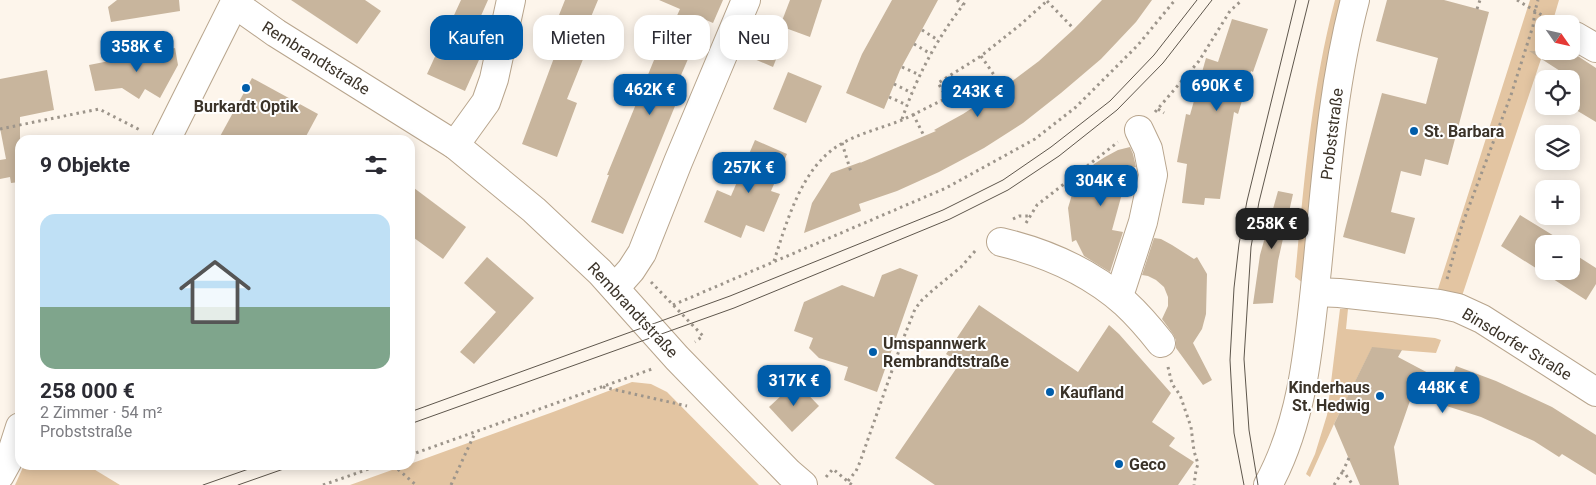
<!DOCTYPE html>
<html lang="de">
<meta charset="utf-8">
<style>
body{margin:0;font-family:Roboto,sans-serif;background:#f2f2f3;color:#2b2b33;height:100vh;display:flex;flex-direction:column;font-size:19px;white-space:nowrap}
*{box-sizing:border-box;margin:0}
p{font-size:16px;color:#7c7c81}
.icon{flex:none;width:28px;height:28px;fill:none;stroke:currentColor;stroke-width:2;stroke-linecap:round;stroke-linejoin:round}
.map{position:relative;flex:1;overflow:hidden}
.details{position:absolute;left:15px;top:135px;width:400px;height:335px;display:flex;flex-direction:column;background:#fff;border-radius:15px;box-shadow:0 2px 12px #0003}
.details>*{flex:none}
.banner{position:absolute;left:430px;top:15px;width:475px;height:45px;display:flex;gap:10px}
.needle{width:32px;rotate:124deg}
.buttons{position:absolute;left:1535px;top:15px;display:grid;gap:10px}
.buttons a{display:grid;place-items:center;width:45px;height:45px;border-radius:10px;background:#fff;box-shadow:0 2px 12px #0003;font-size:25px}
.price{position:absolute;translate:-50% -42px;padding:0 11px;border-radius:10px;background:#005daa;color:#fff;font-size:16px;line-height:32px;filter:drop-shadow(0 1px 2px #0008)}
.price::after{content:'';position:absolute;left:50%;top:30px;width:15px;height:11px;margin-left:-8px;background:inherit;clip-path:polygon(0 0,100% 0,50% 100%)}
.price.selected{background:#222;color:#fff}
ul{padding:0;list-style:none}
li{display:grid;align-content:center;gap:10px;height:265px;padding:0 25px}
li+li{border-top:1px solid #e1e1e2}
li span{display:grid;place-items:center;height:155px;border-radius:15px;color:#555}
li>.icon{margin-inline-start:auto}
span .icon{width:90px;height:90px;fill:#fffc;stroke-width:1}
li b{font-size:21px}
h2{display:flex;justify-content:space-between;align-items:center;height:60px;padding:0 25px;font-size:21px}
.tag{padding:0 18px;border-radius:15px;background:#fff;box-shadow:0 2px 12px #0003;font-size:18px;line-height:45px}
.tag.selected{background:#005daa;color:#fff}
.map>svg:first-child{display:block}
.green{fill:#e3c5a2}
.building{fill:#c8b59d}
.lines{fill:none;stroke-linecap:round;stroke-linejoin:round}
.minor-casing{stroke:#b8a58d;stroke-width:30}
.major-casing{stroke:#b8a58d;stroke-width:30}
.path{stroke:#9d958b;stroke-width:3;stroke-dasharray:2.5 4;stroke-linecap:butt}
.minor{stroke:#fff;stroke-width:28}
.major{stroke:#fff;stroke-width:28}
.tram{stroke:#5e564c;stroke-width:1}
.poi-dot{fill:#005daa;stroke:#fff;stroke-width:2}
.labels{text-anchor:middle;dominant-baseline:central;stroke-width:4;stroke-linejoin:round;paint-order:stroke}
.street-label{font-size:16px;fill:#3b3329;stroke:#fff}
.poi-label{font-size:16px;font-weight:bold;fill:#3b3329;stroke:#fff;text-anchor:start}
</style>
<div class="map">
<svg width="1596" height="485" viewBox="0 0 1596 485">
<rect width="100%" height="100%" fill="#fdf5eb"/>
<g class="green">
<path d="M1335,0H1343L1303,283L1295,277C1304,184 1311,91 1335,0Z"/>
<path d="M1530,0H1559L1552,24H1544V50L1462,296L1438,289Z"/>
<path d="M1340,309H1348L1346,329L1435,338L1441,340L1436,353L1372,348L1334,424L1310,477L1306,474L1315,454L1327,415Z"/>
<path d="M632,382L651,384L667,392L759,485H350L406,465H410V464L553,412Z"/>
<path d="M24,465H87L120,485H15Z"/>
</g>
<g class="building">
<path d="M117,0H179L180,11L111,22L108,7Z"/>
<path d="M291,0H365L381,11L357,44Z"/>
<path d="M461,0H488L468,45L483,51L465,91L427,74Z"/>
<path d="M565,0H598L588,24L596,27L567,99L577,103L557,157L522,144L561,39L551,35Z"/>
<path d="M659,0H723L713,23L697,16L681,56L688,59L669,103L675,106L623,234L591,222L609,175H607L663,38L655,35L663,15L675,20L680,9Z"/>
<path d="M790,0H822L810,37L780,26Z"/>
<path d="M892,0H938L900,70L884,109L846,93L862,54Z"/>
<path d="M1102,0H1152L1136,22L1101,59L1061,93L1023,123L984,148L939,172L897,191L859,204L861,211L804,233L812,203L831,173L861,162L860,163L936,131L934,130L963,114L1003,88L1039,61L1074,29Z"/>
<path d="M1387,0H1444L1489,12L1448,165L1425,159L1421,176L1401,171L1391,212L1415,218L1405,254L1343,237L1382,93L1426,104L1438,58L1376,41Z"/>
<path d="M1232,19L1268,29L1253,72L1251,71L1238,114L1234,112L1220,199L1205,198L1204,205L1182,203L1187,164L1177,162L1186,114L1190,115L1206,58L1218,62Z"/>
<path d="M760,39L781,47L773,67L752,58Z"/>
<path d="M175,48L178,65L160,98L145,89L139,99L122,88L95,91L89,65Z"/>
<path d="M1529,51H1570L1596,68V122L1571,107V78Z"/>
<path d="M47,70L54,110L20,117V182L11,183L10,177L0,179V160L6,159L0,128V79Z"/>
<path d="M788,72L822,86L806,123L773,109Z"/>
<path d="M252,78L318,114L304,140H218Z"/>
<path d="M755,140L787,154L771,191L780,194L764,232L746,225L741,238L704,222L717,190L731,196Z"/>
<path d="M1130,147L1133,154L1136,167L1132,168L1135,182L1123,190L1112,230L1123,232L1110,272L1084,256L1076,240L1072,242L1068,208L1076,181L1081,182L1094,164L1105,157L1118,150Z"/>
<path d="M410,185L466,227L443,259L410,235Z"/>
<path d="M1278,191L1293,194L1278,261L1273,303L1253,304L1260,255Z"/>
<path d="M1520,215L1564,242L1563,244H1544V271H1571V252L1596,268V284L1586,300L1501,246Z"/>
<path d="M1154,238L1161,239L1172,245L1194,259L1197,257L1207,274L1206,314L1202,329L1193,343L1212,380L1203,385L1176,348V340L1173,334L1162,319L1168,306V297L1164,287L1156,280L1148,276L1142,275Z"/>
<path d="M487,257L534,298L474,364L460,352L496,312L464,283Z"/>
<path d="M900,268L918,275L877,392L844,380L848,367L819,358L809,348L813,338L794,331L804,302L842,285L874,297L882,275Z"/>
<path d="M979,305L1078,372L1109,325L1119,334L1171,393L1152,422L1175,438L1169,446L1194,462L1178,485H935L895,458L960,363L946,354Z"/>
<path d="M1372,347L1402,350L1398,357L1449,384L1456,366L1496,381L1552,407L1596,435V475L1562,454L1559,457L1534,441L1481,417L1412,395L1394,447L1399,485H1360L1334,424Z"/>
<path d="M796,382L819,406L792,432L769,407Z"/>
</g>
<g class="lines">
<g class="minor-casing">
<g id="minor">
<path d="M235,4L276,33L455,145L534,210L600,272L677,358L789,473L803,485"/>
<path d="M1575,36L1596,48"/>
<path d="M455,145L486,102L494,79L511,0"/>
<path d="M1001,242C1047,253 1089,271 1125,303C1138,315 1150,329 1161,343"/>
<path d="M1122,287L1143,222L1153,175L1148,149L1139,130"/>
<path d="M615,288L631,270L642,253L678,162L746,0"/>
<path d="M1315,292L1339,293L1439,304L1458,308L1482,319L1596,392"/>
<path d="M1268,485C1304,419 1309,343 1317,269C1326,179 1332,88 1355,0"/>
</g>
</g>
<g class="major-casing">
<g id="major">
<path d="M166,140L236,0"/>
<path d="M0,475L11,455L20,427"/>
</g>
</g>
<g class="path">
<path d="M957,0L963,5"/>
<path d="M1517,0L1555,23"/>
<path d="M1047,1L1074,29"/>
<path d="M1477,9L1480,0"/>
<path d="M922,30L938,40"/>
<path d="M914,44L931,54"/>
<path d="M981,56L1003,88"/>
<path d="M902,67L920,75"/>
<path d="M894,84L912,93"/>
<path d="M889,97L907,105"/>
<path d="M1158,109L1164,113"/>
<path d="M1155,112L1199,61L1230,11L1242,0"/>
<path d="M913,114L924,136"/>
<path d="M902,119C917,76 938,36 967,0"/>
<path d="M0,129L99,109L142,131"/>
<path d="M842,143L851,172"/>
<path d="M1013,219L1019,216H1030"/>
<path d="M1026,223L1037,205L1118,142"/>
<path d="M774,261C787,221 802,166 841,144C860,133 882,128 902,120C917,113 932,105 947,98L938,83L981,56L1020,25L1048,0"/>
<path d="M1447,279L1462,225L1511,95L1533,26L1535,11L1538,0"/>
<path d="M651,282L703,336L695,342"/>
<path d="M673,305L946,188L1035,139L1076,107L1138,45L1175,0"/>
<path d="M1168,367L1172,384L1180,395L1191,427L1194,451L1198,464L1196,470L1194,485"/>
<path d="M603,387L687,406"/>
<path d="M410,455L652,369"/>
<path d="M1349,458L1343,471L1353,485"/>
<path d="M393,465L416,485"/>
<path d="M826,477L833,469L852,485"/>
<path d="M848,481L856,471L860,462L902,342L915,309L922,300L933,290L961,267L976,250"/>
<path d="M323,485L380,465"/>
<path d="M451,485L475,433"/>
<path d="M1334,485L1343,471"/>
</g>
<use href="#minor" class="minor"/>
<use href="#major" class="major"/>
<g class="tram">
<path d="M410,412L730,296L943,210L1003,180L1051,147L1110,101L1154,55L1197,0"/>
<path d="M410,424L734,308L950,219L1008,190L1059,156L1117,110L1163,63L1212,0"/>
<path d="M203,485L260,465"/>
<path d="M238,485L295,465"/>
<path d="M1244,485L1234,433L1230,360L1234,288L1239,244L1247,201L1296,0"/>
<path d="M1258,485L1249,430L1244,359L1251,247L1259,202L1309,0"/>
</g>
</g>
<g class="poi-dot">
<circle cx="246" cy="88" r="5"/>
<circle cx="1414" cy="131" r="5"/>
<circle cx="873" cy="352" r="5"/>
<circle cx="1050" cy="392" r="5"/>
<circle cx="1380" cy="396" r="5"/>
<circle cx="1119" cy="464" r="5"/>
</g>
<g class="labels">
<g class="street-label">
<text transform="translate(316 58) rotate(32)">Rembrandtstraße</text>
<text transform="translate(1332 134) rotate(-83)">Probststraße</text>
<text transform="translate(633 310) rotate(47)">Rembrandtstraße</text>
<text transform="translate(1517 344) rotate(31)">Binsdorfer Straße</text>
</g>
<g class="poi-label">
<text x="246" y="106" text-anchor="middle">Burkardt Optik</text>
<text x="1424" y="131">St. Barbara</text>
<text x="883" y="343">Umspannwerk<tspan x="883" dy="18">Rembrandtstraße</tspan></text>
<text x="1370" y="387" text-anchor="end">Kinderhaus<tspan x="1370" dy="18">St. Hedwig</tspan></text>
<text x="1060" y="392">Kaufland</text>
<text x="1129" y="464">Geco</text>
</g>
</g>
</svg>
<div class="buttons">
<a><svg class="needle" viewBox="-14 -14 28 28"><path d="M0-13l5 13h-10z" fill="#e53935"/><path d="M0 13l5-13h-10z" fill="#7c7c81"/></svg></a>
<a><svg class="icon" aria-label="locate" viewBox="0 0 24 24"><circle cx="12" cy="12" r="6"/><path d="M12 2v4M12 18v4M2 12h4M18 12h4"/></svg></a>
<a><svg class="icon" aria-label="layers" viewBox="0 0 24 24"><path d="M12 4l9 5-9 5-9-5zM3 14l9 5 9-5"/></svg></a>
<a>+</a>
<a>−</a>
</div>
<b class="price" style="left:137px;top:73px">358K €</b>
<b class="price" style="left:1217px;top:112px">690K €</b>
<b class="price" style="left:650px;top:116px">462K €</b>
<b class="price" style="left:978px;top:118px">243K €</b>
<b class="price" style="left:749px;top:194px">257K €</b>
<b class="price" style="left:1101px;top:207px">304K €</b>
<b class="price selected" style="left:1272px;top:250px">258K €</b>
<b class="price" style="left:794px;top:407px">317K €</b>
<b class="price" style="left:1443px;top:414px">448K €</b>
<div class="banner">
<a class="tag selected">Kaufen</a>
<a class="tag">Mieten</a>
<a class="tag">Filter</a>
<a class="tag">Neu</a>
</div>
<section class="details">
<h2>9 Objekte<svg class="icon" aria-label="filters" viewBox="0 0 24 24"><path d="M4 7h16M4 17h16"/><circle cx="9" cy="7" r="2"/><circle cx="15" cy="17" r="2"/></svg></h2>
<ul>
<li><span style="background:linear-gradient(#bfe0f5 60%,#7fa58c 0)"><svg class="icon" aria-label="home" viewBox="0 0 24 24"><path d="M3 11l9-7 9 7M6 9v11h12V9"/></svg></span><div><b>258 000 €</b><p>2 Zimmer · 54 m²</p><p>Probststraße</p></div></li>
</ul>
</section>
</div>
